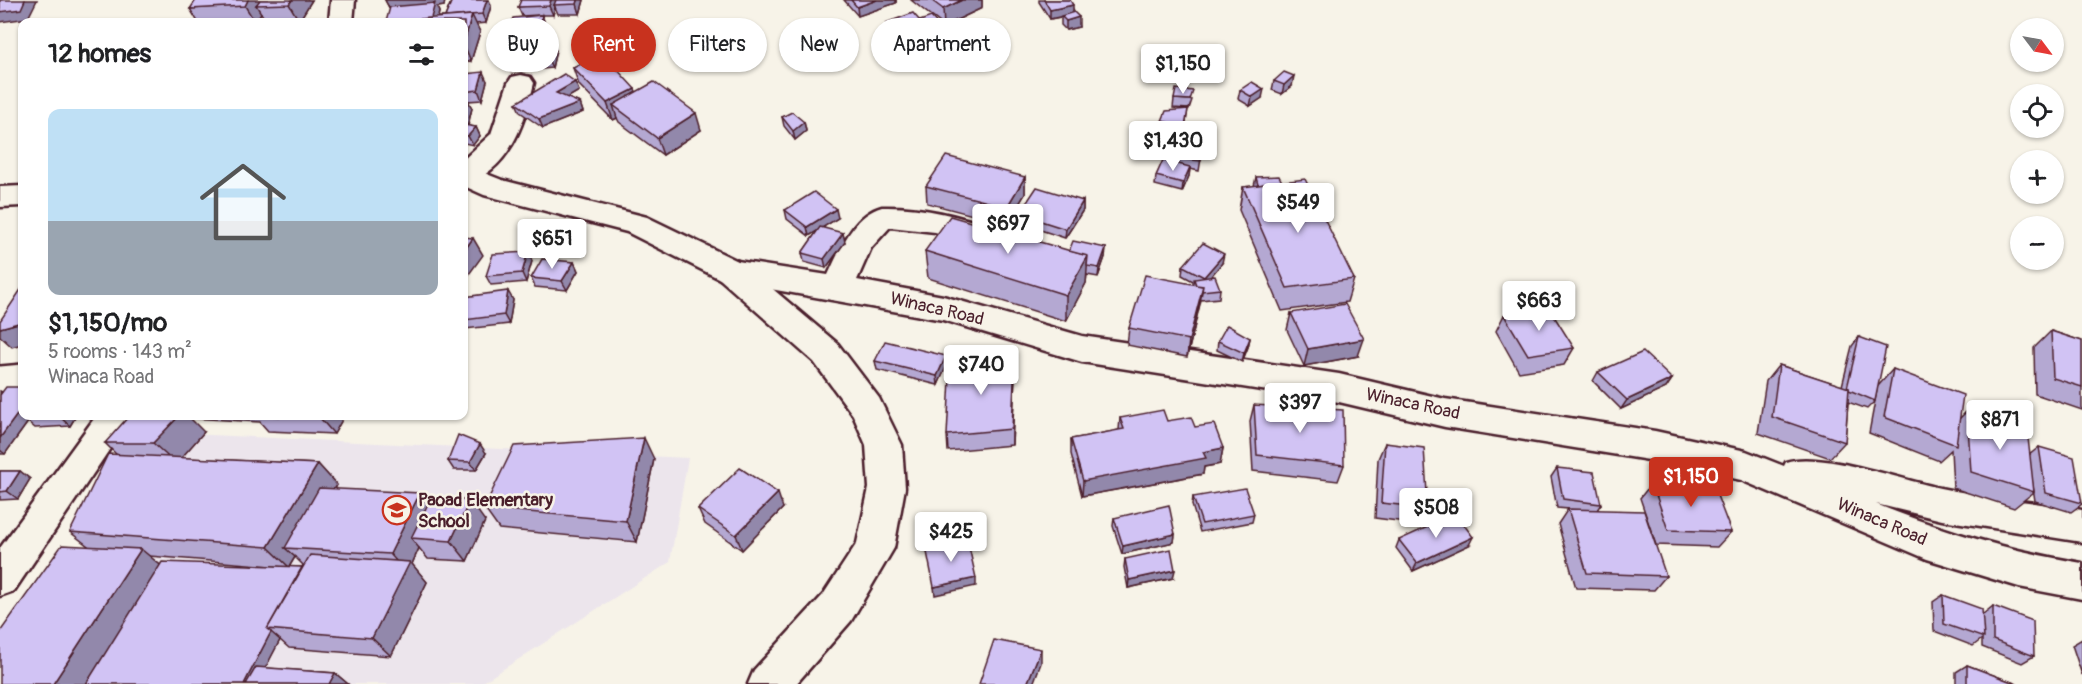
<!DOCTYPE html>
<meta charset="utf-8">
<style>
body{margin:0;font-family:Pangolin,sans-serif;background:#f6f6f6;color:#202124;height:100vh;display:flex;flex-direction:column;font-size:22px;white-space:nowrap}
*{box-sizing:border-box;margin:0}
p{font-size:20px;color:#757577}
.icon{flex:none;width:33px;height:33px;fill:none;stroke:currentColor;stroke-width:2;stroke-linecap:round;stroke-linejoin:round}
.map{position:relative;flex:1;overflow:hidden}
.details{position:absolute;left:18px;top:18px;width:450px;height:402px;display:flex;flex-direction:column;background:#fff;border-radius:12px;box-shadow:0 2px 4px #0004}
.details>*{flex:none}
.guide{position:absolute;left:486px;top:18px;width:570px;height:54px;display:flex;gap:12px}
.needle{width:39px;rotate:122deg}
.buttons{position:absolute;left:2010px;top:18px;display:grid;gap:12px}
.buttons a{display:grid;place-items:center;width:54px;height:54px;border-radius:50%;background:#fff;box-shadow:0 2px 4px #0004;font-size:30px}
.price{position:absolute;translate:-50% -51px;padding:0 14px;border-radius:6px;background:#fff;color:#222;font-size:20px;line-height:39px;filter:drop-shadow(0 2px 3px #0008)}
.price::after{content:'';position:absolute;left:50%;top:36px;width:18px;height:14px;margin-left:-9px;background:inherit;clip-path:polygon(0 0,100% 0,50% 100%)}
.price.selected{background:#c8321e;color:#fff}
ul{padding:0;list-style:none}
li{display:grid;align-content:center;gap:12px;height:318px;padding:0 30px}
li+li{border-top:2px solid #e0e0e0}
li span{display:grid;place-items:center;height:186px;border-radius:12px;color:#555}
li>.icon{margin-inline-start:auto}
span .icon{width:108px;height:108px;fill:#fffc;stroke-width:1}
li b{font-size:26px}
h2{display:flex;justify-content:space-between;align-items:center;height:72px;padding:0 30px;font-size:26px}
.chip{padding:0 21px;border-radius:27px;background:#fff;box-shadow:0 2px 4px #0004;font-size:21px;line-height:54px}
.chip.selected{background:#c8321e;color:#fff}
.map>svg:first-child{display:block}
.built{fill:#ece5ec}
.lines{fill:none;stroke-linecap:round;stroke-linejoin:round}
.minor-casing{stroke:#4a1f2b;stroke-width:5}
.major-casing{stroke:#4a1f2b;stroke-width:5}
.highway-casing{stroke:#4a1f2b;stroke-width:5}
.minor{fill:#f7f3e8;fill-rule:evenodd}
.major{fill:#f7f3e8;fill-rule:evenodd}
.highway{fill:#f7f3e8;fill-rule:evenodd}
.wall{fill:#b4a8d2;stroke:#4a1f2b;stroke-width:1.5;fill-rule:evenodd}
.shaded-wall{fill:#9288ab;stroke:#4a1f2b;stroke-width:1.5}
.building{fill:#d1c3f4;stroke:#4a1f2b;stroke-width:1.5}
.labels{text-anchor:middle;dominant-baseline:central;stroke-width:5;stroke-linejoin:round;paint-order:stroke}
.street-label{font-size:18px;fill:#4a1f2b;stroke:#f7f3e8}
.poi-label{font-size:18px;font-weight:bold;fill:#4a1f2b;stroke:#f7f3e8;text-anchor:start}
</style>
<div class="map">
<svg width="2082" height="684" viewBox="0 0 2082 684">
<rect width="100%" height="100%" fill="#f7f3e8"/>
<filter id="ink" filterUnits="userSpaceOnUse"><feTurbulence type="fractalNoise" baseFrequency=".0167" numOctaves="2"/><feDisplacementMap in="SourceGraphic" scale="12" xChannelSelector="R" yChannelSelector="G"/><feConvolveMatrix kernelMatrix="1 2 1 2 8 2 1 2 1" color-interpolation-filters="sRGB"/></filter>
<g filter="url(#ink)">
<path class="built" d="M167,433L688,458L670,562L480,684H0Z"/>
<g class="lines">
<g class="minor-casing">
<g id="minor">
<path d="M521,75L530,77L534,83C525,122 509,173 464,183V159L491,134L508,83L512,77Z"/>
<path d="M22,186V206L0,207V187Z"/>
<path d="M882,207C922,206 960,216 998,229L1002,237L998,245L987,248L935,232L890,227L871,248L857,280L943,296L1082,336L1339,374L1445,399L1655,431L1746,451L1784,466L1786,462C1820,451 1902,480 1940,488C1987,498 2035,502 2082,510V542L1942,520L1876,504C1943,531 2010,551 2082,563V599L2019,587L1927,559L1741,480L1655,461L1445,427L1339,402L1082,362L943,320L731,282L720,279L715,271L720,263L731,260L828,275C840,250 853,215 882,207Z"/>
<path d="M22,336V362L0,364V338Z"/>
</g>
</g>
<g class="major-casing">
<path id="major" d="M464,165L502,180L647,217L742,263L838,344L879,398L902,445L905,488L894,548L851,621L796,684H748L754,670L823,595L857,543L869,488L866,445L853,415L814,362L720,279L627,232L484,195L464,186Z"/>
</g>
<g class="highway-casing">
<g id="highway">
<path d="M331,0H355L353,22H329Z"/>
<path d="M96,416H132L14,591L0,596V548Z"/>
</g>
</g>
<use href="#minor" class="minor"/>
<use href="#major" class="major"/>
<use href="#highway" class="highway"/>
</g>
<g class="wall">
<path d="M312,0L299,21L267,22L261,13L255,22H198L190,9Z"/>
<path d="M385,0H445L444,6L437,7L439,12L438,17H445L451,2V0H489L491,6L486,23L476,24L480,32L471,61L464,62V22L390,9Z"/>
<path d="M584,0L580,14H558L555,7L553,15H542L545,24L542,42L556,50L552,68L511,72L507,62L512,44L509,35L539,15L522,16L518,7Z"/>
<path d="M844,0H896V3L858,16Z"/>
<path d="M911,0H982V8L944,26Z"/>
<path d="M1039,0H1070L1079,27L1066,30L1061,25V17L1050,19L1039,2Z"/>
<path d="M886,23L948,51L904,67L888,40Z"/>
<path d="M573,68L635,89L636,92L701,130L663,155L619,122L617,118L613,120L579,85Z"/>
<path d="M464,74L487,81L482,100L468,101L472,108L468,126L476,127L480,136L473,145L464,143Z"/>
<path d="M1274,81L1292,86L1282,94L1272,90Z"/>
<path d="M575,82L579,91L567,98L580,103L583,112L543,128L520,112L516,103Z"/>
<path d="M1240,90L1262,98L1250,106L1238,99Z"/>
<path d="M1174,99L1192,100L1189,109L1173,108Z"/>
<path d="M1188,109L1184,136L1161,130L1162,121Z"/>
<path d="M782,117L804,122L806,131L795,140L784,126Z"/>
<path d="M1168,135L1204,139L1199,171L1190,169L1189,176L1182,192L1155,185L1156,176L1164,160Z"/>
<path d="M1025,177V194L1007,224L927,203L926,186Z"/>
<path d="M1256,177L1282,182L1354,279L1347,302L1282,311L1239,210L1243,187L1254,186Z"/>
<path d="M1083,201V210L1065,238L1019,223V214Z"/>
<path d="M785,210L838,218L823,227L845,242L826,268L804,262L802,253L818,230L809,236L787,219Z"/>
<path d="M1106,248L1105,257L1098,277L1087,275L1086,283L1066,321L928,278L925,251H1069Z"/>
<path d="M528,252L532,261L526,282L491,285L486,276Z"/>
<path d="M574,262L578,271L567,290L535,287L531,278Z"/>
<path d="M1222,263L1210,277L1220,289L1219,298L1201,300L1187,357L1127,345L1129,328L1193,284V281L1182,275L1183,266Z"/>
<path d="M513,300L509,324L465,329L464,327V301Z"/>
<path d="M1291,313L1358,356L1304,366L1287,330Z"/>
<path d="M1504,315L1574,348L1564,365L1519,372L1496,331Z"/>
<path d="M2051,331L2082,341V410L2035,394L2034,348Z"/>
<path d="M1859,337L1878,386L1893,369L1960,418L1967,411L2029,455L2039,447L2082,504L2071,512L2035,501L2031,473L2034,492L2014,508L1953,488L1951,450L1939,461L1869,433L1877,390L1875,401L1867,409L1848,402L1845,442L1830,458L1758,433L1766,381L1779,365L1842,386L1852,346Z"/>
<path d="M1250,338L1248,347L1242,362L1217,350L1218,341Z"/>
<path d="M946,356L947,365L938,385L877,370L875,361Z"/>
<path d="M1598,372L1672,379L1666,388L1621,409L1593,381Z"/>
<path d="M1015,374L1012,445L948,451L947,435Z"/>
<path d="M0,391L2,392L76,416L70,426L35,428L28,422L5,454H0Z"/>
<path d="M1254,405L1344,465L1338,481L1253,471L1250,421Z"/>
<path d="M189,416H344L334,434L268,431L260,422L191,418Z"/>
<path d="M361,416H417L362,418Z"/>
<path d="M1120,418L1167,421L1195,427L1223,448L1220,464L1204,467L1203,474L1082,496L1071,454V439L1119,430Z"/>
<path d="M204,432L181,458L318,464L337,485L335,489L428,504L485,521L467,561L428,559L419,548L412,564L427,582L391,656L289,648L280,640L265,668L335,673L348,684H0L88,546L70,532L117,455L105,443ZM149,556L284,567L160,565ZM295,557L303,565L302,567H289Z"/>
<path d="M1385,443L1428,508L1421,524L1375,518L1378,459Z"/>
<path d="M486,453L476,470H454L448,461Z"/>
<path d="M654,459L637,542L499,529L484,508Z"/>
<path d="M1557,468L1601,504L1597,510L1666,576L1654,590L1576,588L1558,524L1568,509L1557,508L1551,477Z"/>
<path d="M0,471H20L30,479L18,499L0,500Z"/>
<path d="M1652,483L1731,532L1717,547L1656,545L1640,498Z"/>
<path d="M1193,497L1254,514L1252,522L1200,532L1192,505Z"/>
<path d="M783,508L742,550L705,524L698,509Z"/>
<path d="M1114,518L1175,534L1174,542L1122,554L1113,526Z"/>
<path d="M1399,540L1469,545L1413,571L1396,548Z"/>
<path d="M1125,559L1173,578L1128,588L1124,567Z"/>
<path d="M1943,595L1983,614L1993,606L2034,656L2022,663L1982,647V639L1973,646L1934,631L1933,602Z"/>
<path d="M2082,639V675L2072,645Z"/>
<path d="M1967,665L2017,684H1956V672Z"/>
</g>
<g class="shaded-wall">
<path d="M25,0H37L28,18L0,22V12Z"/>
<path d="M248,0H269L256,5L261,13L255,22L245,6Z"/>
<path d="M292,0H312L299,21L289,4Z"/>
<path d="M385,0H445L444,6L437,7L439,12L437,22L392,13Z"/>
<path d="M487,0H489L491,6L486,23L482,14Z"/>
<path d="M551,0H558L554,5L555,7L553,15L549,6Z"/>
<path d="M578,0H584L580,14L577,4Z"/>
<path d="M877,0H896V3L858,16L857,7Z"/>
<path d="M962,0H982V8L944,26L943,9Z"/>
<path d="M1073,5V14L1050,19V10Z"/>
<path d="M472,15L480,32L471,61L464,45V42Z"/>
<path d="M542,15L545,24L542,42L538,33Z"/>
<path d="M1079,17V27L1066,30V21Z"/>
<path d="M947,34L948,51L904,67L902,50Z"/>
<path d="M552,41L556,50L552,68L548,59Z"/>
<path d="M483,72L487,81L482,100L478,90Z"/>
<path d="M1294,76L1292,86L1282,94L1284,85Z"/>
<path d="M575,82L579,91L560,102L556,93Z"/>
<path d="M635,89L641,106L613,105L617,118L613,120L607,103Z"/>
<path d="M1264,89L1262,98L1250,106L1252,97Z"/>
<path d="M467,99L472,108L467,128L464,120V115Z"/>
<path d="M580,103L583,112L543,128L539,119Z"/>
<path d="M696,113L701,130L663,155L657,138Z"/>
<path d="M804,122L806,131L795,140L793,131Z"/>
<path d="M476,127L480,136L473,145L468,136Z"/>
<path d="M1190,167L1189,176L1182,192L1183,183Z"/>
<path d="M1025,177V194L1007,224V207Z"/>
<path d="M1083,201V210L1065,238L1066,229Z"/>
<path d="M836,209L838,218L809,236L807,227Z"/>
<path d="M843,233L845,242L826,268L824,259Z"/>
<path d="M473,238L483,255L464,281V251Z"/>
<path d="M1106,248L1105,257L1098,277L1099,268Z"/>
<path d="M528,252L532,261L526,282L522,273Z"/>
<path d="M1224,254L1222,263L1203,286L1204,277Z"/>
<path d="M1088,256L1086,283L1066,321V295Z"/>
<path d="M574,262L578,271L567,290L562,281Z"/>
<path d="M1203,286L1200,303L1187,357L1189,340Z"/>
<path d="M508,291L513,300L509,324L504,315Z"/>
<path d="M22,322V344L12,347L0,336V328Z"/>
<path d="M1250,338L1248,347L1242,362L1244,353Z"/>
<path d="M1364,339L1358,356L1304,366L1308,349Z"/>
<path d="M946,356L947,365L938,385L937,376Z"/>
<path d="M1015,358V374L1012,445V429Z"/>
<path d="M1672,379L1666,388L1621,409L1627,400Z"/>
<path d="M22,408V416H33L25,419L28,422L5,454L0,450V438Z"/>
<path d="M61,416H76L70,426L60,417Z"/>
<path d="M179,416H188L204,432L176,464L153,443Z"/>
<path d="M322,416H344L334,434L320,418Z"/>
<path d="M644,438L654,459L637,542L626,521Z"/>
<path d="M480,444L486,453L476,470L470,462Z"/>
<path d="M1223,448L1220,464L1204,467L1203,474L1082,496L1083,481L1203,452Z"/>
<path d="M318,464L337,485L300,548H285L295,557L289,567L268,547Z"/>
<path d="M20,471L30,479L18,499L7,491Z"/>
<path d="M420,493L436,514L411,538L419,548L412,564L427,582L391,656L372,638L405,571L390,554Z"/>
<path d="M778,493L783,508L742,550L736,535Z"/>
<path d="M470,500L485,521L467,561L451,541Z"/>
<path d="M1175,534L1174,542L1122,554L1123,546Z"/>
<path d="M1473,537L1469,545L1413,571L1417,563Z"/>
<path d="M141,549L165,569L94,684H53Z"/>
<path d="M1175,570L1173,578L1128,588L1129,580Z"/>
<path d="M976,578V586L935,595L934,587Z"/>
<path d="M271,632L280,640L257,684H244Z"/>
<path d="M1041,649V663L1033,684H1027Z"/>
<path d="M335,673L348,684H329Z"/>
</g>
<g class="building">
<path d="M0,0H25L21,9L0,12Z"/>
<path d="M196,0H248L245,6L190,9Z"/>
<path d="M260,0H292L289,4L256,5Z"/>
<path d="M452,0H487L482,14L445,17Z"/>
<path d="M521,0H551L549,6L518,7Z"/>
<path d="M556,0H578L577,4L554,5Z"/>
<path d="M851,0H877L857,7Z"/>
<path d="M931,0H962L943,9Z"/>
<path d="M1044,0H1070L1073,5L1050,10Z"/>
<path d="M435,3L431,18L386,22L390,7Z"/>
<path d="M1074,12L1079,17L1066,21L1061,16Z"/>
<path d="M913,13L920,21L931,17L947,34L902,50L886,23Z"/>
<path d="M472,15L464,42V22H383Z"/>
<path d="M542,15L538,33L509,35L513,18Z"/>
<path d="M552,41L548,59L507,62L511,45Z"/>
<path d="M602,53L635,89L607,103L573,68Z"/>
<path d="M483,72L478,90L464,92V74Z"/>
<path d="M1284,72L1294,76L1284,85L1274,81Z"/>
<path d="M564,74L575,82L556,93L580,103L539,119L516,103Z"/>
<path d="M654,82L696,113L657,138L613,105Z"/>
<path d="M1252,82L1264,89L1252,97L1240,90Z"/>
<path d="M1176,89L1193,91L1190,100L1174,99Z"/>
<path d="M467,99L464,115V100Z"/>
<path d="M1188,109L1185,127L1162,121L1166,111Z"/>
<path d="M792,112L804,122L793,131L782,117Z"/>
<path d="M464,125L476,127L468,136L464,135Z"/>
<path d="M1168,135L1204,139L1201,161L1164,157Z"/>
<path d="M946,156L1025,177L1007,207L926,186Z"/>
<path d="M1163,160L1190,167L1183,183L1156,176Z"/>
<path d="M1279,176L1282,182L1258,185L1256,177Z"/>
<path d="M1305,179L1354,279L1287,288L1243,187Z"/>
<path d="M1037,187L1083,201L1066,229L1019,214Z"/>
<path d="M814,192L836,209L807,227L785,210Z"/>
<path d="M950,216L1088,256L1066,295L925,251Z"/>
<path d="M820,227L843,233L824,259L802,253Z"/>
<path d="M464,237L473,238L464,251Z"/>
<path d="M1073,241L1106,248L1099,268L1087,266L1088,256L1069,251Z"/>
<path d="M1203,243L1224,254L1204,277L1183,266Z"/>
<path d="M528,252L522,273L486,276L493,254Z"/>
<path d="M542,259L574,262L562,281L531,278Z"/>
<path d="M1145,275L1203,286L1189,340L1129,328Z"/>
<path d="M1215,276L1220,289L1202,291L1203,286L1196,285L1194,279Z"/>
<path d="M22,288V322L0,328V321Z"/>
<path d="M508,291L504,315L464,320V297Z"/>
<path d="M1345,304L1364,339L1308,349L1291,313Z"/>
<path d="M1549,308L1574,348L1528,355L1504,315Z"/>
<path d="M1227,325L1250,338L1244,353L1218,341Z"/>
<path d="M2051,331L2082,341V387L2053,378Z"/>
<path d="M1859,337L1886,347L1875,401L1849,390V388H1847Z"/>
<path d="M885,341L946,356L937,376L875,361Z"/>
<path d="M1643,352L1672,379L1627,400L1598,372Z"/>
<path d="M1015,358L1012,429L947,435L951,360Z"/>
<path d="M1779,365L1849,388L1845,442L1772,417Z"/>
<path d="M1893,369L1963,395L1956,445L1884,417Z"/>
<path d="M6,387H22V408L0,438V395Z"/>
<path d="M1254,405L1343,410L1344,465L1257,455Z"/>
<path d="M1163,410L1167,421L1191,417L1195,427L1214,424L1223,448L1203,452L1206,458L1083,481L1071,439L1124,429L1120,418Z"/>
<path d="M1967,411L2027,429L2034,492L1971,472Z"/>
<path d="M27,416H61L60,417L25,419Z"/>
<path d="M129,416H179L153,443H105Z"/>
<path d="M265,416H322L320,418Z"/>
<path d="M458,435L480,444L470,462L448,461Z"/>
<path d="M644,438L626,521L484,508L514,446Z"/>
<path d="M1385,443L1424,448L1428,508L1381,503Z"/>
<path d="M2039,447L2074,457L2082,503L2046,493Z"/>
<path d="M108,454L318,464L268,547L70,532Z"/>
<path d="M740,468L778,493L736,535L698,509Z"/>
<path d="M1557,468L1594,472L1601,504L1563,499Z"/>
<path d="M0,471H20L7,491L0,492Z"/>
<path d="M1652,483L1713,485L1731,532L1668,530Z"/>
<path d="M319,488L420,493L390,554L285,548Z"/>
<path d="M1245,488L1254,514L1202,524L1193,497Z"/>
<path d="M431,498L470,500L451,541L411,538Z"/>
<path d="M1169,505L1175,534L1123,546L1114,518Z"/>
<path d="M1568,509L1644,511L1666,576L1587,573Z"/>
<path d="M1456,514L1473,537L1417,563L1399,540Z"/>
<path d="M967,538L976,578L934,587L926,547Z"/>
<path d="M62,545L141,549L53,684H0V632Z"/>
<path d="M1171,549L1175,570L1129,580L1125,559Z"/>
<path d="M310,555L410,562L372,638L267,629Z"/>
<path d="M162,562L302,567L267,629L271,632L244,684H86Z"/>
<path d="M1943,595L1982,609L1984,638L1944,624Z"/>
<path d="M1993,606L2033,621L2034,656L1993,640Z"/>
<path d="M994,640L1041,649L1027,684H979Z"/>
<path d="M1967,665L2017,684H1967Z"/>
<path d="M256,667L335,673L329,684H246Z"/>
</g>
</g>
<defs>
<g id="school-ring" transform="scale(1.5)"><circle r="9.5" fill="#f7f3e8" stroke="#c8321e" stroke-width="1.5"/><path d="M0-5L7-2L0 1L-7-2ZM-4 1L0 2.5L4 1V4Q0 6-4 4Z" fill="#c8321e"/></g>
</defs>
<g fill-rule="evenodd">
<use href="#school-ring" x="397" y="510"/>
</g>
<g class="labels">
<g class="street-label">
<text transform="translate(937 309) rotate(13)">Winaca Road</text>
<text transform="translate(1413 404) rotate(12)">Winaca Road</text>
<text transform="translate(1882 522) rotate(23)">Winaca Road</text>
</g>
<g class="poi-label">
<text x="418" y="500">Paoad Elementary<tspan x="418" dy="21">School</tspan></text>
</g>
</g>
</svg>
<div class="buttons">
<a><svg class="needle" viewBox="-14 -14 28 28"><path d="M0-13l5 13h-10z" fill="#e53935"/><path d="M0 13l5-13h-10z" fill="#757577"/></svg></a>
<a><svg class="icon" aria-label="locate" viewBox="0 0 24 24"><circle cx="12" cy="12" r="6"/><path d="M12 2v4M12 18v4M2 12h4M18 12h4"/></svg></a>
<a>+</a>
<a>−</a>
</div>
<b class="price" style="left:1183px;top:95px">$1,150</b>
<b class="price" style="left:1173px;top:172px">$1,430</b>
<b class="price" style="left:1298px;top:234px">$549</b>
<b class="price" style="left:1008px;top:255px">$697</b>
<b class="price" style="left:552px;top:270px">$651</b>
<b class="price" style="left:1539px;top:332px">$663</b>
<b class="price" style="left:981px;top:396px">$740</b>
<b class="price" style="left:1300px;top:434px">$397</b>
<b class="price" style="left:2000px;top:451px">$871</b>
<b class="price selected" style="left:1691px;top:508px">$1,150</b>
<b class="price" style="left:1436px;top:539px">$508</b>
<b class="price" style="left:951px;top:563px">$425</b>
<div class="guide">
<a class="chip">Buy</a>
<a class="chip selected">Rent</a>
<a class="chip">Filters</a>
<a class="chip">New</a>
<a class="chip">Apartment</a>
</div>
<section class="details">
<h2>12 homes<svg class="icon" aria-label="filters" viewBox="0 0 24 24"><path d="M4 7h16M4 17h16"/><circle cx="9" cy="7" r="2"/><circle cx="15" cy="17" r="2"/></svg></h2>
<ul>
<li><span style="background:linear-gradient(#bfe0f5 60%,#9aa5b1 0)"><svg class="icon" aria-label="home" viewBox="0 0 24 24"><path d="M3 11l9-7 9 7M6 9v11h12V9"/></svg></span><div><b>$1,150/mo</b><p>5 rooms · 143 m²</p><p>Winaca Road</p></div></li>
</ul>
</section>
</div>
